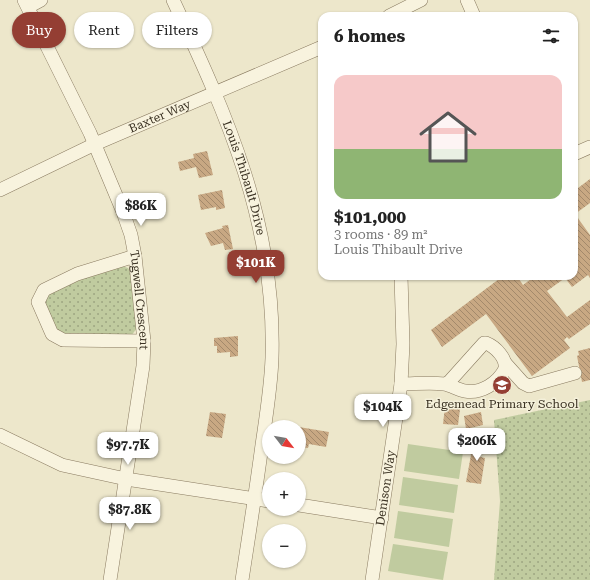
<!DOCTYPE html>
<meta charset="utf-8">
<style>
body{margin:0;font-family:"Roboto Serif",serif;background:#f6f6f6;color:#222;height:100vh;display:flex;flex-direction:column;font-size:15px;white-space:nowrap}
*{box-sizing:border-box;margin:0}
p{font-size:13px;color:#767676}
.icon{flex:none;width:22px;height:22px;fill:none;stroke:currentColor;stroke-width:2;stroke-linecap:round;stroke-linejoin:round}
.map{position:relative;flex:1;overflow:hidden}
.details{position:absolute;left:318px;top:12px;width:260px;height:268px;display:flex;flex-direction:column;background:#fff;border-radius:12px;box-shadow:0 1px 3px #0004}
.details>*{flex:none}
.top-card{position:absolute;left:12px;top:12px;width:246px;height:36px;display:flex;gap:8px}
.needle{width:26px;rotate:121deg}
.tools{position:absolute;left:262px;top:420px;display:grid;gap:8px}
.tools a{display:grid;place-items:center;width:44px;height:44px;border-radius:50%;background:#fff;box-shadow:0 1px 3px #0004;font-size:20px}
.price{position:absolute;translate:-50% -34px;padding:0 9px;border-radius:8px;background:#fff;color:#222;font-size:13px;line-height:26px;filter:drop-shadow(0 1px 2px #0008)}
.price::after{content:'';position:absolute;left:50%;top:24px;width:12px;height:9px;margin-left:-6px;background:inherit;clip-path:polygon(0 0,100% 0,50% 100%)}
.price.selected{background:#943e33;color:#fff}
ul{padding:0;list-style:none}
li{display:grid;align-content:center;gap:8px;height:212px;padding:0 16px}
li span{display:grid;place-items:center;height:124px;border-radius:12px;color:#555}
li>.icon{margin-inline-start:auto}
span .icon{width:72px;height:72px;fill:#fffc;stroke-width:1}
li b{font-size:17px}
h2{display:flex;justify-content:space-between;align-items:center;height:48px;padding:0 16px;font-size:17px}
.tag{padding:0 14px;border-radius:18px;background:#fff;box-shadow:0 1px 3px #0004;font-size:14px;line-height:36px}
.tag.selected{background:#943e33;color:#fff}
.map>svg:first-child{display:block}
.grass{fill:url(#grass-dots)}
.garden{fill:#c0cb9f}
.building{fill:url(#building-back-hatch)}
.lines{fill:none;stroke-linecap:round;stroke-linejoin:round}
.minor-casing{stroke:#897a60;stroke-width:14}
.minor{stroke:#f8f3de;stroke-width:13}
.labels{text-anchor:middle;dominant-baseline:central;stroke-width:3;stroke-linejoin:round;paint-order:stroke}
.street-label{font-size:12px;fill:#3a3122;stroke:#f4f0da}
.poi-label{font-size:12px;fill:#3a3122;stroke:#f4f0da}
</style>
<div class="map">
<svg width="590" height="580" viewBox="0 0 590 580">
<defs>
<pattern id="grass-dots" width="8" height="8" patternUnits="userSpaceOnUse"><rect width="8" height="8" fill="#c0cb9f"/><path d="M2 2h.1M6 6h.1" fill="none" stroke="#9da581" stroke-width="1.8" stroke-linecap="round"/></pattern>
<pattern id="building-back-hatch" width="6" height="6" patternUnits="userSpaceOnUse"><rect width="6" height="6" fill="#c8a883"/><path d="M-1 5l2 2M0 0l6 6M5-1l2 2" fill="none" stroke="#a3896b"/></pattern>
</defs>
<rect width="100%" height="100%" fill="#ede7cb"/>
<g class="grass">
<path d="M122,266L128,268L131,273L137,328L131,336L68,337L58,332L45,307V301L49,293L79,278Z"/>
<path d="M590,400V580H494L500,501L494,420Z"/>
</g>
<g class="garden">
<path d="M408,444L463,452L459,479L404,471Z"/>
<path d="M403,477L458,485L454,513L399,505Z"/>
<path d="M398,511L453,519L449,547L394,538Z"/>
<path d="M393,544L448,552L443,580L388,571Z"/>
</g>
<g class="building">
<path d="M207,151L213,175L199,178L196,167L180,171L178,162L194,158L193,154Z"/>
<path d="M590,179V203L575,214L590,235V278L588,275L572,287L565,278L547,291L567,317L590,300V324L569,339L567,337L564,340L570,348L532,376L486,314L442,347L431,330L503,276H517L523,285L535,276H574V191Z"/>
<path d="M222,190L225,208L216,210V207L201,210L198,195Z"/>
<path d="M228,225L233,249L225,250L223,243L211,246L205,233L223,228L222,226Z"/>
<path d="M238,336V356L230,357V352L217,353V346H214V338Z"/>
<path d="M590,348V380L582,382L577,356L579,355L578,351Z"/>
<path d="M445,407L460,409L458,425L443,424Z"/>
<path d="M210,412L226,414L222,438L206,436Z"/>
<path d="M481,412L483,425L466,429L464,416Z"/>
<path d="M299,427L329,432L326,447L309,444L308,448L299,447Z"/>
<path d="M486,440L488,452L471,455L485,458L481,484L466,482L471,455L469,443Z"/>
</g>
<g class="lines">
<g class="minor-casing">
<g id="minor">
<path id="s1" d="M24,0L90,133L123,212L131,235L135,256L144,341L143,366L110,580"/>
<path id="s2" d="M173,0C228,118 276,224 272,358C271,387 266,417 262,445C256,490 249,535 242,580"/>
<path d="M467,0L474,16"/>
<path d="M28,7L41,0"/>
<path d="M389,16L421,0"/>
<path d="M574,154L590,147"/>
<path id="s3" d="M0,190L95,144L322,47"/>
<path d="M135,256L77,274L44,290L38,302L52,334L63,340L144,341"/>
<path d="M506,364L523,383L529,386L575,373"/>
<path d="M401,384C415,384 430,382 444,384C451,385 458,390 465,391C481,394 498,383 505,369C507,359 496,347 486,343H484L449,382L445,384"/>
<path d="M0,435L62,465L126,479L269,501"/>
<path d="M299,505L382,518"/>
<path id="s4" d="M372,580L401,384L403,344L401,276"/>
</g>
</g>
<use href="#minor" class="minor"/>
</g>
<defs>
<g id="school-disc" transform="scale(1)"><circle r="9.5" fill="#943e33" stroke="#f4f0da"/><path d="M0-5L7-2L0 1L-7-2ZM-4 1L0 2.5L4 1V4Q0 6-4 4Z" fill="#fff"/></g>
</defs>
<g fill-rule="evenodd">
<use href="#school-disc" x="502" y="385"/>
</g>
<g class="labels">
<g class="street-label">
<text stroke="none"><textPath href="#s3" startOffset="176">Baxter Way</textPath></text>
<text stroke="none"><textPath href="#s2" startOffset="192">Louis Thibault Drive</textPath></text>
<text stroke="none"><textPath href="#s1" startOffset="324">Tugwell Crescent</textPath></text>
<text stroke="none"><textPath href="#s4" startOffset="93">Denison Way</textPath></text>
</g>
<g class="poi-label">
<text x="502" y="404">Edgemead Primary School</text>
</g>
</g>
</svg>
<div class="tools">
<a><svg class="needle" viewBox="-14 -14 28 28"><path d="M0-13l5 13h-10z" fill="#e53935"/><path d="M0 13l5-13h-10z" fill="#767676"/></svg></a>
<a>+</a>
<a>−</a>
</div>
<b class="price" style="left:141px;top:227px">$86K</b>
<b class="price selected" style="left:256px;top:284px">$101K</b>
<b class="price" style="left:383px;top:428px">$104K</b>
<b class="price" style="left:477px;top:462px">$206K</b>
<b class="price" style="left:128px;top:466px">$97.7K</b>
<b class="price" style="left:130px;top:531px">$87.8K</b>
<div class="top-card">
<a class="tag selected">Buy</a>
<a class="tag">Rent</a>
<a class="tag">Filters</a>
</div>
<section class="details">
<h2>6 homes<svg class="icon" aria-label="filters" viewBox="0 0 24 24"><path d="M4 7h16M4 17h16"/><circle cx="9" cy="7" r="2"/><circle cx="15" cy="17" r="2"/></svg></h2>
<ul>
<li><span style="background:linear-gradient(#f6c9c9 60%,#8fb573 0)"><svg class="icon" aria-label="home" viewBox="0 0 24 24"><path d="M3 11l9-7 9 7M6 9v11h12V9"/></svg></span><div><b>$101,000</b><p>3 rooms · 89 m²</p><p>Louis Thibault Drive</p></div></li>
</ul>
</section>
</div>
